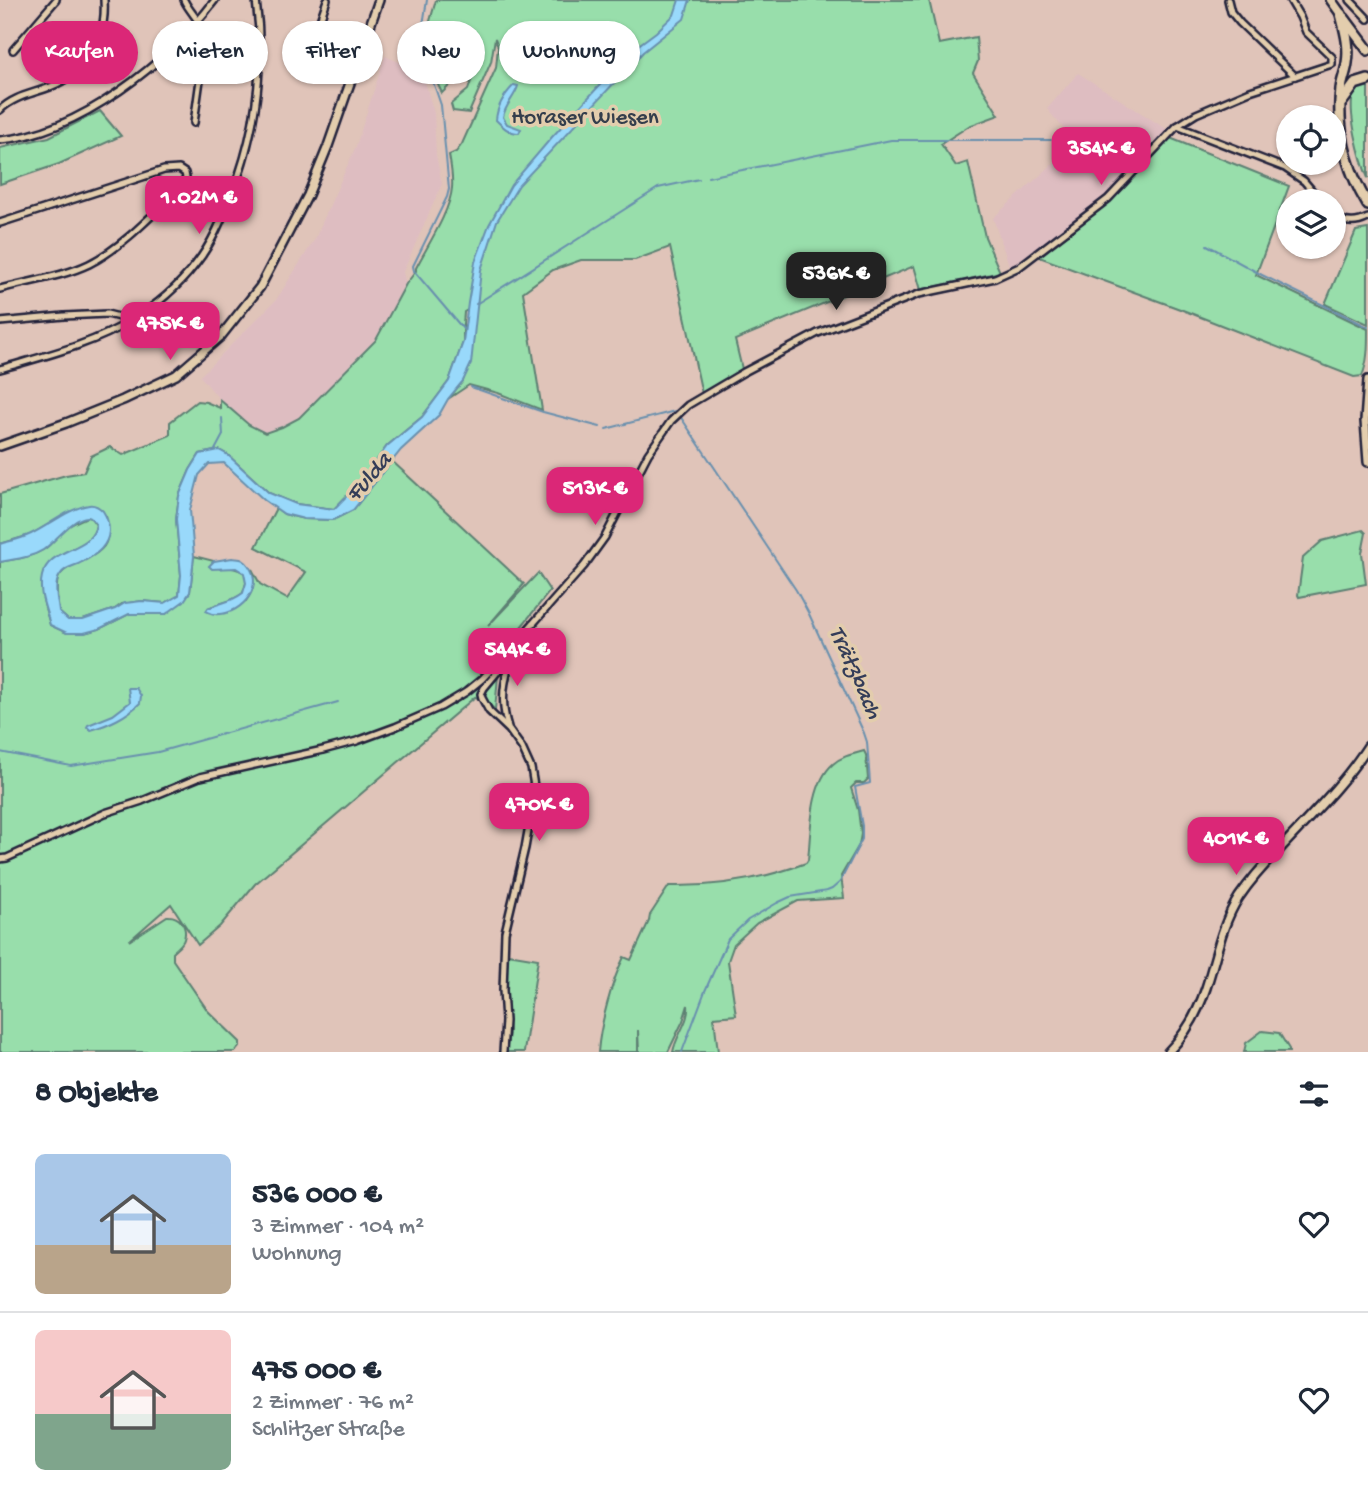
<!DOCTYPE html>
<html lang="de">
<meta charset="utf-8">
<style>
body{margin:0;font-family:"Gochi Hand",sans-serif;background:#f2f2f3;color:#1f2937;height:100vh;display:flex;flex-direction:column;font-size:26px;white-space:nowrap}
*{box-sizing:border-box;margin:0}
p{font-size:23px;color:#747a83}
.icon{flex:none;width:38px;height:38px;fill:none;stroke:currentColor;stroke-width:2;stroke-linecap:round;stroke-linejoin:round}
.map{position:relative;height:1052px;overflow:hidden}
.sheet{display:flex;flex-direction:column;background:#fff;flex:1}
.sheet>*{flex:none}
.guide{position:absolute;left:21px;top:21px;width:700px;height:63px;display:flex;gap:14px}
.controls{position:absolute;left:1276px;top:105px;display:grid;gap:14px}
.controls a{display:grid;place-items:center;width:70px;height:70px;border-radius:50%;background:#fff;box-shadow:0 2px 5px #0004;font-size:35px}
.price{position:absolute;translate:-50% -60px;padding:0 16px;border-radius:14px;background:#db2777;color:#fff;font-size:23px;line-height:46px;filter:drop-shadow(0 2px 4px #0008)}
.price::after{content:'';position:absolute;left:50%;top:42px;width:21px;height:16px;margin-left:-10px;background:inherit;clip-path:polygon(0 0,100% 0,50% 100%)}
.price.active{background:#222;color:#fff}
ul{padding:0;list-style:none}
li{display:flex;align-items:center;gap:21px;height:175px;padding:0 35px}
li+li{border-top:2px solid #e0e1e3}
li span{display:grid;place-items:center;flex:none;width:196px;height:140px;border-radius:10px;color:#555}
li>.icon{margin-inline-start:auto}
span .icon{width:84px;height:84px;fill:#fffc;stroke-width:1}
li b{font-size:30px}
h2{display:flex;justify-content:space-between;align-items:center;height:84px;padding:0 35px;font-size:30px}
.pill{padding:0 24px;border-radius:32px;background:#fff;box-shadow:0 2px 5px #0004;font-size:24px;line-height:63px}
.pill.active{background:#db2777;color:#fff}
.map>svg:first-child{display:block}
.built{fill:#debdc1}
.green{fill:#98deab;stroke:#5d8073;stroke-width:2}
.water{fill:#99d9fb;stroke:#6990ae;stroke-width:2}
.lines{fill:none;stroke-linecap:round;stroke-linejoin:round}
.stream{stroke:#6990ae;stroke-width:2}
.street-casing{stroke:#22223b;stroke-width:10}
.secondary-casing{stroke:#22223b;stroke-width:12}
.primary-casing{stroke:#22223b;stroke-width:13}
.highway-casing{stroke:#22223b;stroke-width:14}
.street{stroke:#e3cdad;stroke-width:5}
.secondary{stroke:#e3cdad;stroke-width:7}
.primary{stroke:#e3cdad;stroke-width:8}
.highway{stroke:#e3cdad;stroke-width:9}
.labels{text-anchor:middle;dominant-baseline:central;stroke-width:7;stroke-linejoin:round;paint-order:stroke}
.park-label{font-size:23px;fill:#343e4c;stroke:#e3cdad}
.water-label{font-size:24px;font-style:italic;fill:#343d58;stroke:#e3cdad}
</style>
<div class="map">
<svg width="1368" height="1052" viewBox="0 0 1368 1052">
<rect width="100%" height="100%" fill="#e0c4b9"/>
<filter id="ink" filterUnits="userSpaceOnUse"><feTurbulence type="fractalNoise" baseFrequency=".0143" numOctaves="2"/><feDisplacementMap in="SourceGraphic" scale="14" xChannelSelector="R" yChannelSelector="G"/><feConvolveMatrix kernelMatrix="1 2 1 2 8 2 1 2 1" color-interpolation-filters="sRGB"/></filter>
<g filter="url(#ink)">
<g class="built">
<path d="M385,56L417,70L425,82L434,113L436,155L442,184L403,272L406,284L376,340L299,418L282,427L265,433L249,425L220,400L200,376L276,300L315,239L356,146Z"/>
<path d="M1078,73L1168,130L1106,198L1034,255L1010,268L993,218L1076,143L1047,109Z"/>
</g>
<g class="green">
<path d="M436,0H929L939,44L976,37L978,61L973,73L999,115L969,126L941,144L956,166L968,162L985,237L1000,272L921,290L914,266L735,340L742,369L702,394L670,247L635,260H581L553,270L523,292L542,410L498,393L469,385L448,399L463,381L474,324L476,305L464,312L463,324V342L449,381L422,417L387,446L364,478L334,509L296,504L269,493L228,455L219,450L200,454L190,470L179,496L176,519L181,575L179,596L165,603L142,601L122,604L115,609L83,620H68L59,612C58,603 55,588 58,579C63,562 103,560 107,539C109,532 107,523 106,516L68,513L30,535L0,544V494L66,475L84,472L91,456L110,447L123,455L170,435V422L197,401L206,402L220,408V400L249,425L265,433L282,427L299,418L376,340L406,284L416,271V268C427,246 450,212 452,188C453,177 451,166 449,155L456,152L462,144L496,68L498,47L495,38L491,62L469,113L453,111L451,104L468,90L475,70L471,67L458,68L451,84L442,93L426,60L424,42Z"/>
<path d="M1368,84V178C1361,162 1346,109 1354,93C1357,87 1362,86 1368,84Z"/>
<path d="M100,111L121,136L59,164L0,184V148L49,137Z"/>
<path d="M1170,138L1289,186L1256,275L1368,329C1368,345 1368,362 1362,376L1354,377L1180,309L1039,257L1113,199Z"/>
<path d="M1368,229V324L1325,304L1356,231Z"/>
<path d="M392,461L524,584L488,626L538,573L550,591L500,653L495,710L486,701L475,697L255,884L220,926L198,945L171,904L129,941L167,916C179,915 188,926 184,939C183,944 177,948 173,952V960L208,1011L240,1042V1046L235,1052H0V562C14,559 30,558 43,550C53,544 58,534 67,527C73,523 80,520 87,517L91,518L96,525C92,556 42,543 42,587C41,601 47,612 50,625L67,633H84L99,629L129,614H166L190,592L194,556L214,561L210,566C225,570 230,564 245,573L246,583L243,593C228,604 223,601 208,608L246,601C254,590 255,583 252,569L260,584L287,599L306,572L256,547L276,508L284,514L304,519L333,520L353,510Z"/>
<path d="M1363,530L1366,533L1362,553L1366,584L1299,597L1298,595L1303,558L1322,541Z"/>
<path d="M864,751L866,755L868,779L864,783H856L851,788L858,810L861,834L859,845L841,876L844,898L798,901L757,923L734,944L728,961L736,1015L714,1017L718,1052H673C676,1035 690,1021 688,1005L683,1021L668,1052H639L638,1030V1052H598C600,1026 612,980 624,957L631,960L649,921L650,915L669,886C716,887 763,879 806,863L808,860C811,831 810,784 833,764C842,756 853,754 864,751Z"/>
<path d="M508,954L538,959L524,1052H506L509,1034L505,986Z"/>
<path d="M1262,1031L1279,1033L1289,1049V1052H1244L1246,1043Z"/>
</g>
<g class="water">
<path d="M679,0H690L684,19L643,52L519,185L497,221L481,270L471,364L463,381L448,399L439,415L401,450L353,510L333,520L304,519L284,514L264,500L224,463L209,464L199,475L190,510L194,556L190,592L184,601L166,614H129L99,629L84,633H67L50,625C46,608 38,593 42,576C49,546 93,552 96,524C94,521 92,518 88,517C74,516 54,543 43,550C30,558 15,559 0,562V544C10,541 21,539 31,534C50,525 67,509 89,505C95,504 99,507 103,511C107,517 109,524 109,531C108,546 95,556 82,562C74,567 66,566 60,575C53,584 58,602 59,612L68,620H83L115,609L125,603L142,601L165,603L179,595L181,575L176,519L179,496L190,470L200,454L219,450L228,455L269,493L296,504L334,509L364,478L387,446L422,417L449,381L463,342L468,303L475,262L489,225L511,185L552,137L633,49L656,32L674,15Z"/>
<path d="M514,85L518,86C515,97 505,105 503,117L507,124L521,129L519,133C509,133 503,127 496,120C497,107 505,94 514,85Z"/>
<path d="M232,558C236,559 240,558 243,560C248,563 251,569 253,574C260,599 226,623 206,611L208,608C223,601 228,604 243,593L246,583L244,573L236,568L212,569L209,566L214,561Z"/>
<path d="M128,688H136L141,696L140,703C126,717 110,724 91,730L87,727L88,725L113,715L130,702Z"/>
</g>
<g class="lines">
<g class="stream">
<path d="M427,0L418,56L432,79L441,105L449,189L447,197L413,266L414,271L464,330"/>
<path d="M708,177L891,140H1051"/>
<path d="M1207,245L1262,275L1368,327"/>
<path d="M476,304L658,188L699,179"/>
<path d="M471,387L543,412L600,427"/>
<path d="M680,416L796,590L809,614L864,733L867,742L870,783L855,787L862,826V839L840,882L832,889L827,891L790,897L777,903L748,920L728,939L705,991L682,1052"/>
<path d="M606,429L675,411"/>
<path d="M215,450L223,435L222,418"/>
<path d="M0,752L71,766L158,752L338,702"/>
</g>
<g class="street-casing">
<g id="street">
<path d="M184,0C190,13 203,23 206,37L194,123"/>
<path d="M1228,0L1231,12L1240,23L1295,76"/>
<path d="M1350,0L1368,19"/>
<path d="M315,35L327,0"/>
<path d="M13,50L56,0"/>
<path d="M0,110C14,96 32,94 50,87C86,73 107,39 104,0"/>
<path d="M1177,126L1285,168L1304,181L1321,201"/>
<path d="M0,140C80,133 168,62 215,0"/>
<path d="M1334,215C1344,224 1356,224 1368,218"/>
<path d="M0,223L164,170L179,169L185,173L186,178L181,187C154,213 123,247 89,264C62,277 29,281 0,289"/>
<path d="M0,322L64,316L107,314L119,317L129,322"/>
<path d="M0,369C44,356 91,345 131,321C154,307 178,287 195,265C212,244 222,219 232,194C256,132 265,67 256,0"/>
<path d="M508,727C499,699 505,679 512,652"/>
<path d="M0,859L7,858L105,813L142,801L200,777L323,750L357,741L395,727L441,707L466,692L482,679L514,645L584,566L605,537L648,454L671,421L688,405L744,372L818,333L919,294L995,278L1019,267L1108,199L1177,126L1196,114L1250,91L1332,64V57L1306,32L1300,17L1290,0"/>
<path d="M503,1052L505,1021L503,990L505,932L525,848L535,792L531,768L522,748L509,730L489,711L482,698L481,694L484,688L504,664L508,654"/>
</g>
</g>
<g class="secondary-casing">
<g id="secondary">
<path d="M1368,380L1365,421L1368,462"/>
<path d="M0,446L66,423L123,400L176,375L221,336L260,287L308,195L328,146L379,0"/>
<path d="M1168,1052C1186,1034 1198,1012 1206,988C1216,958 1221,925 1239,897C1250,881 1263,866 1277,852C1308,818 1343,785 1368,746"/>
</g>
</g>
<g class="primary-casing">
<path id="primary" d="M1331,0L1341,14"/>
</g>
<g class="highway-casing">
<g id="highway">
<path d="M1341,14C1345,30 1350,46 1347,63C1346,72 1342,80 1341,89C1336,130 1347,170 1368,205"/>
<path d="M1344,18L1368,50"/>
<path d="M1342,102L1355,84L1368,80"/>
</g>
</g>
<use href="#street" class="street"/>
<use href="#secondary" class="secondary"/>
<use href="#primary" class="primary"/>
<use href="#highway" class="highway"/>
</g>
</g>
<g class="labels">
<g class="park-label">
<text x="585" y="118">Horaser Wiesen</text>
</g>
<g class="water-label">
<text transform="translate(370 478) rotate(-49)">Fulda</text>
<text transform="translate(854 673) rotate(66)">Trätzbach</text>
</g>
</g>
</svg>
<div class="controls">
<a><svg class="icon" aria-label="locate" viewBox="0 0 24 24"><circle cx="12" cy="12" r="6"/><path d="M12 2v4M12 18v4M2 12h4M18 12h4"/></svg></a>
<a><svg class="icon" aria-label="layers" viewBox="0 0 24 24"><path d="M12 4l9 5-9 5-9-5zM3 14l9 5 9-5"/></svg></a>
</div>
<b class="price" style="left:1101px;top:187px">354K €</b>
<b class="price" style="left:199px;top:236px">1.02M €</b>
<b class="price active" style="left:836px;top:312px">536K €</b>
<b class="price" style="left:170px;top:362px">475K €</b>
<b class="price" style="left:595px;top:527px">513K €</b>
<b class="price" style="left:517px;top:688px">544K €</b>
<b class="price" style="left:539px;top:843px">470K €</b>
<b class="price" style="left:1236px;top:877px">401K €</b>
<div class="guide">
<a class="pill active">Kaufen</a>
<a class="pill">Mieten</a>
<a class="pill">Filter</a>
<a class="pill">Neu</a>
<a class="pill">Wohnung</a>
</div>
</div>
<section class="sheet">
<h2>8 Objekte<svg class="icon" aria-label="filters" viewBox="0 0 24 24"><path d="M4 7h16M4 17h16"/><circle cx="9" cy="7" r="2"/><circle cx="15" cy="17" r="2"/></svg></h2>
<ul>
<li><span style="background:linear-gradient(#a9c7e8 65%,#b9a48a 0)"><svg class="icon" aria-label="home" viewBox="0 0 24 24"><path d="M3 11l9-7 9 7M6 9v11h12V9"/></svg></span><div><b>536 000 €</b><p>3 Zimmer · 104 m²</p><p>Wohnung</p></div><svg class="icon" aria-label="heart" viewBox="0 0 24 24"><path d="M12 20l-8-8c-3-5 5-10 8-4 3-6 11-1 8 4z"/></svg></li>
<li><span style="background:linear-gradient(#f6c9c9 60%,#7fa58c 0)"><svg class="icon" aria-label="home" viewBox="0 0 24 24"><path d="M3 11l9-7 9 7M6 9v11h12V9"/></svg></span><div><b>475 000 €</b><p>2 Zimmer · 76 m²</p><p>Schlitzer Straße</p></div><svg class="icon" aria-label="heart" viewBox="0 0 24 24"><path d="M12 20l-8-8c-3-5 5-10 8-4 3-6 11-1 8 4z"/></svg></li>
</ul>
</section>
